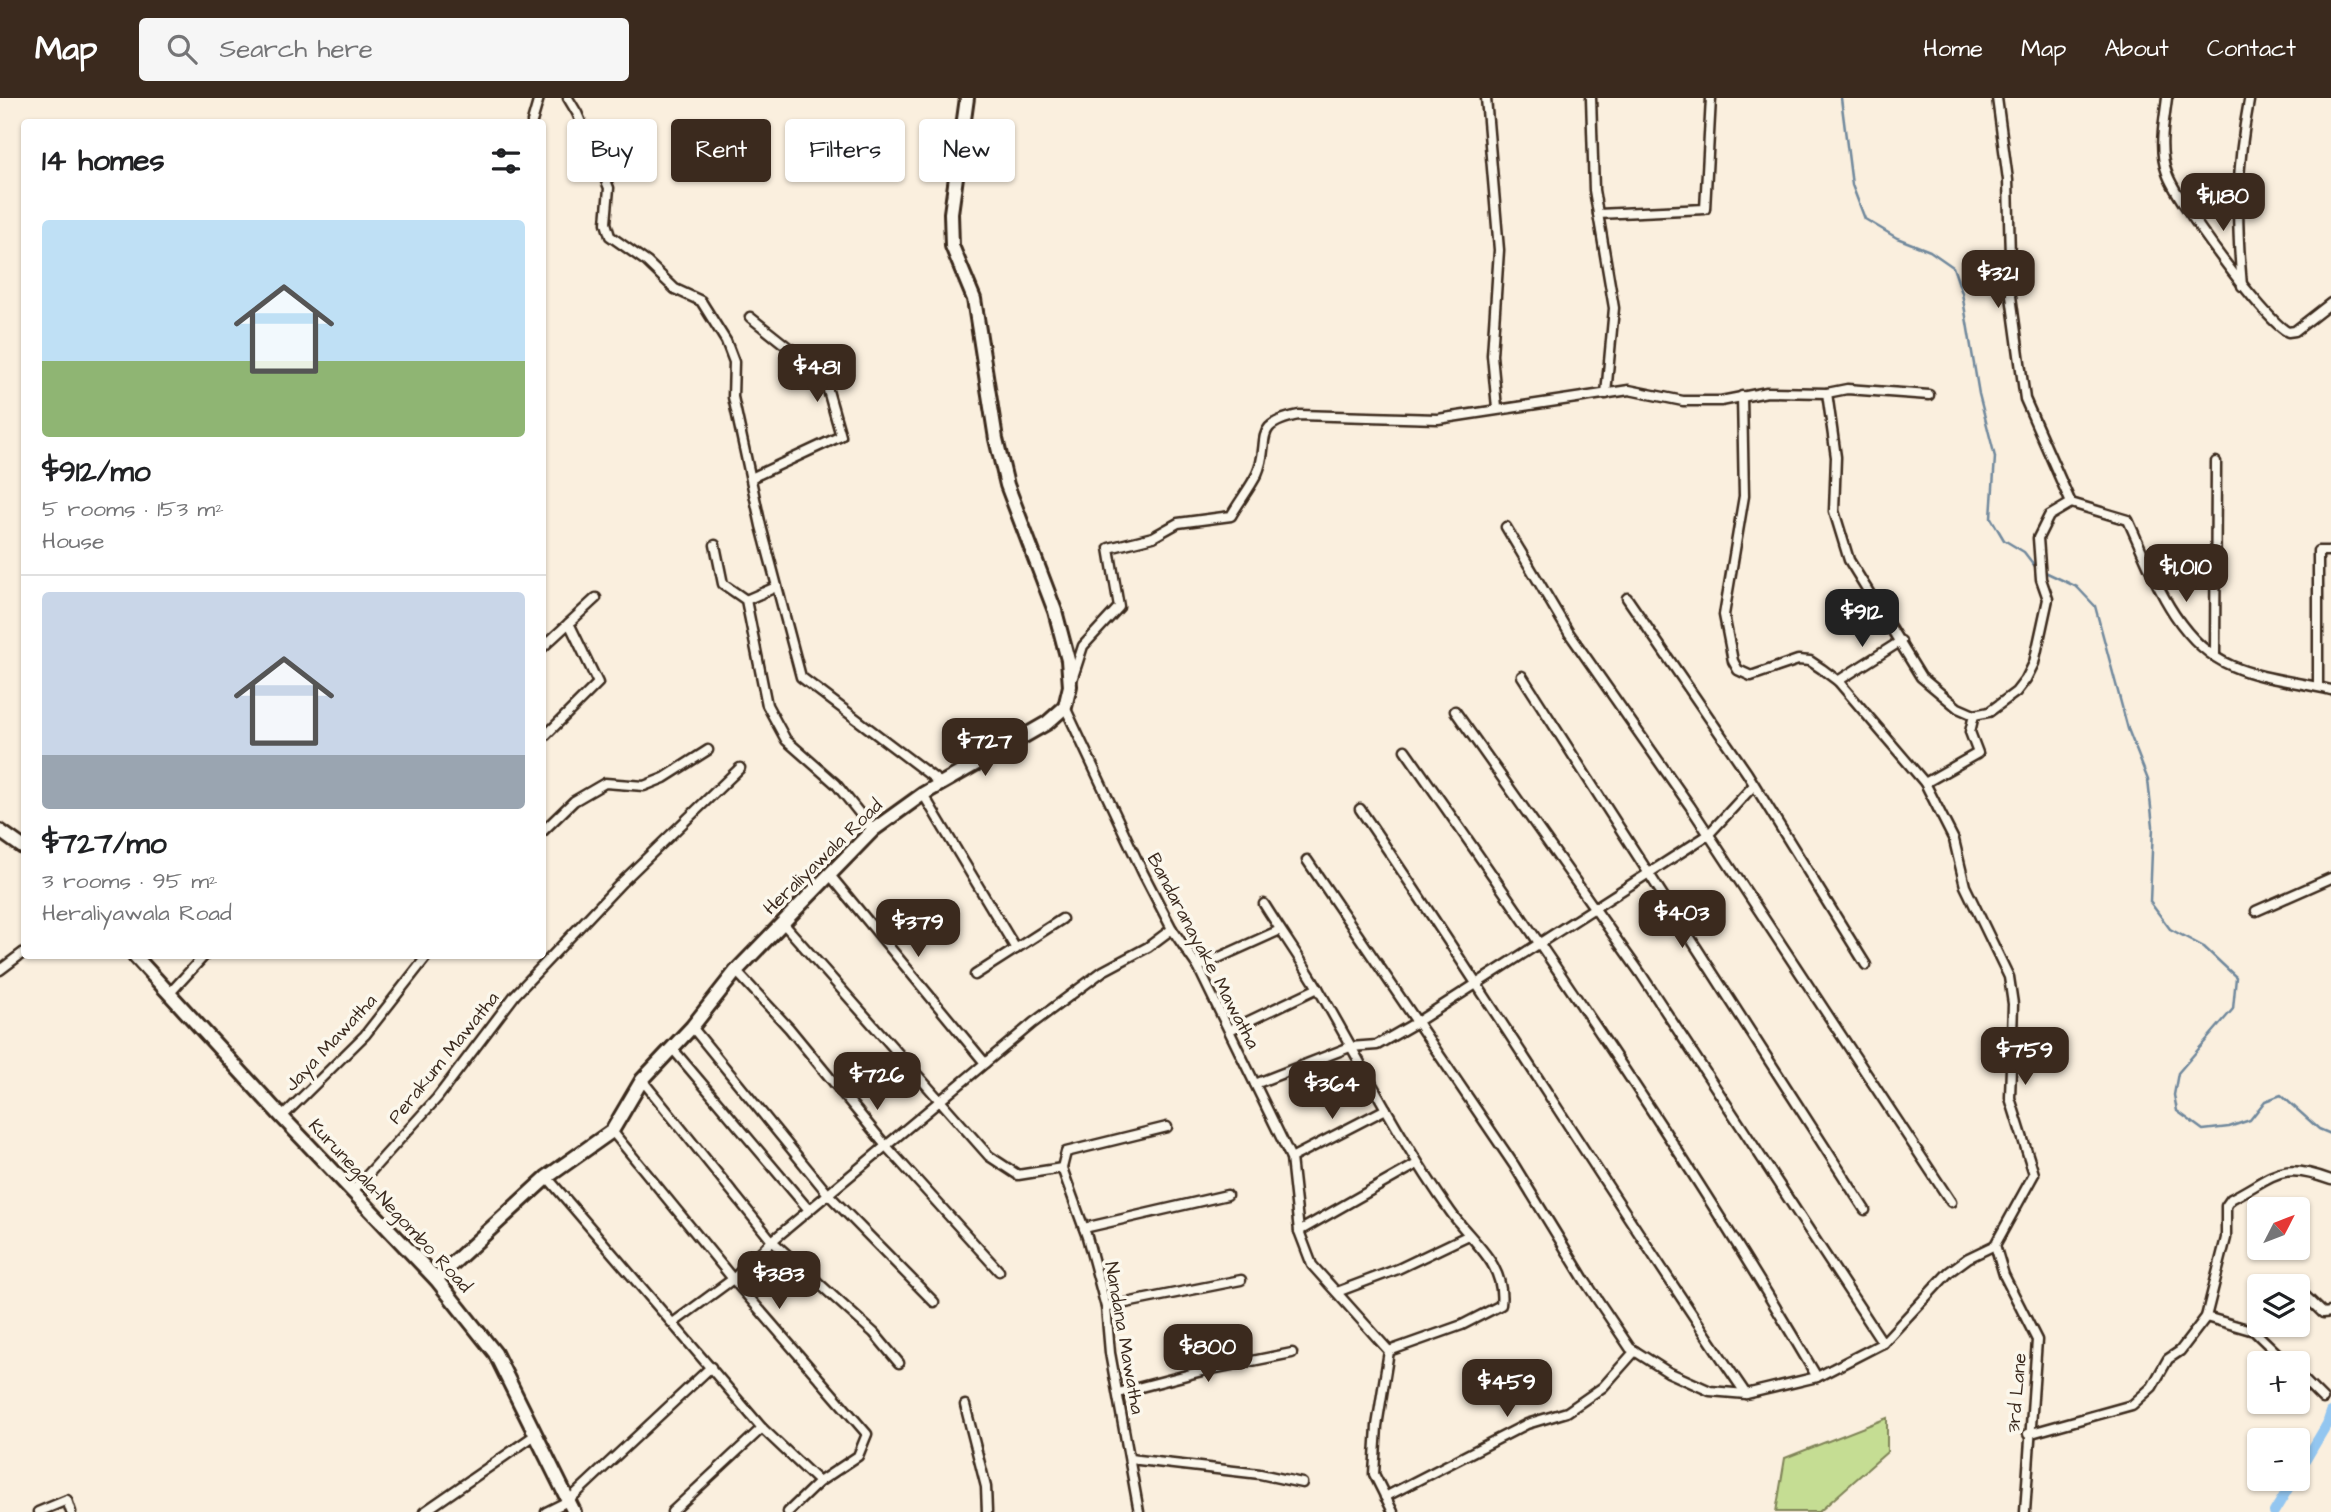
<!DOCTYPE html>
<meta charset="utf-8">
<style>
body{margin:0;font-family:"Architects Daughter",sans-serif;background:#f6f6f6;color:#202124;height:100vh;display:flex;flex-direction:column;font-size:26px;white-space:nowrap}
*{box-sizing:border-box;margin:0}
p{font-size:23px;color:#757577}
.icon{flex:none;width:38px;height:38px;fill:none;stroke:currentColor;stroke-width:2;stroke-linecap:round;stroke-linejoin:round}
.map{position:relative;flex:1;overflow:hidden}
.sheet{position:absolute;left:21px;top:21px;width:525px;height:840px;display:flex;flex-direction:column;background:#fff;border-radius:7px;box-shadow:0 2px 5px #0004}
.sheet>*{flex:none}
.guide{position:absolute;left:567px;top:21px;width:665px;height:63px;display:flex;gap:14px}
.needle{width:46px;rotate:48deg}
.fabs{position:absolute;left:2247px;top:1099px;display:grid;gap:14px}
.fabs a{display:grid;place-items:center;width:63px;height:63px;border-radius:7px;background:#fff;box-shadow:0 2px 5px #0004;font-size:35px}
.price{position:absolute;translate:-50% -60px;padding:0 16px;border-radius:14px;background:#3b2a1e;color:#fff;font-size:23px;line-height:46px;filter:drop-shadow(0 2px 4px #0008)}
.price::after{content:'';position:absolute;left:50%;top:42px;width:21px;height:16px;margin-left:-10px;background:inherit;clip-path:polygon(0 0,100% 0,50% 100%)}
.price.on{background:#222;color:#fff}
ul{padding:0;list-style:none}
li{display:grid;align-content:center;gap:14px;height:371px;padding:0 21px}
li+li{border-top:2px solid #e0e0e0}
li span{display:grid;place-items:center;height:217px;border-radius:7px;color:#555}
li>.icon{margin-inline-start:auto}
span .icon{width:126px;height:126px;fill:#fffc;stroke-width:1}
li b{font-size:30px}
h2{display:flex;justify-content:space-between;align-items:center;height:84px;padding:0 21px;font-size:30px}
.pill{padding:0 24px;border-radius:7px;background:#fff;box-shadow:0 2px 5px #0004;font-size:24px;line-height:63px}
.pill.on{background:#3b2a1e;color:#fff}
header{display:flex;align-items:center;gap:42px;box-sizing:border-box;height:98px;padding:0 35px;background:#3b2a1e;color:#fff}
header strong{font-size:33px}
nav{display:flex;gap:38px;margin-inline-start:auto;font-size:24px}
.search{width:490px;height:63px;background:#f6f6f6;display:flex;align-items:center;gap:18px;box-sizing:border-box;padding:0 24px;border-radius:7px;color:#757577;font-size:26px}
.map>svg:first-child{display:block}
.green{fill:#c5dd93;stroke:#808458;stroke-width:2}
.lines{fill:none;stroke-linecap:round;stroke-linejoin:round}
.stream{stroke:#70889c;stroke-width:2.5}
.canal{stroke:#93c6f0;stroke-width:10}
.street-casing{stroke:#3b2a1e;stroke-width:13}
.secondary-casing{stroke:#3b2a1e;stroke-width:18}
.primary-casing{stroke:#3b2a1e;stroke-width:18}
.street{stroke:#fbf7ec;stroke-width:8}
.secondary{stroke:#fbf7ec;stroke-width:12}
.primary{stroke:#fbf7ec;stroke-width:12}
.labels{text-anchor:middle;dominant-baseline:central;stroke-width:7;stroke-linejoin:round;paint-order:stroke}
.street-label{font-size:19px;fill:#3b2a1e;stroke:#fbf7ec}
</style>
<header>
<strong>Map</strong>
<div class="search"><svg class="icon" aria-label="search" viewBox="0 0 24 24"><circle cx="10" cy="10" r="6"/><path d="M15 15l6 6"/></svg>Search here</div>
<nav><a>Home</a><a>Map</a><a>About</a><a>Contact</a></nav>
</header>
<div class="map">
<svg width="2331" height="1414" viewBox="0 0 2331 1414">
<rect width="100%" height="100%" fill="#faefde"/>
<filter id="ink" filterUnits="userSpaceOnUse"><feTurbulence type="fractalNoise" baseFrequency=".0143" numOctaves="2"/><feDisplacementMap in="SourceGraphic" scale="14" xChannelSelector="R" yChannelSelector="G"/><feConvolveMatrix kernelMatrix="1 2 1 2 8 2 1 2 1" color-interpolation-filters="sRGB"/></filter>
<g filter="url(#ink)">
<path class="green" d="M1887,1320V1354L1819,1414H1776L1785,1360Z"/>
<g class="lines">
<g class="stream">
<path d="M1841,0L1852,87L1865,121L1897,140L1930,153L1953,169L1962,195L1979,296L1995,359L1991,420L2004,442L2024,454L2037,471"/>
<path d="M2043,473L2077,489L2095,508L2128,631L2148,682L2153,728L2150,804L2170,831L2204,849L2236,879L2233,911L2178,975L2174,997L2177,1013L2203,1032L2229,1029L2250,1022L2265,1003L2281,997L2319,1031L2331,1036"/>
</g>
<g class="canal">
<path d="M2298,1375L2327,1326L2331,1314"/>
<path d="M2274,1414L2294,1381"/>
</g>
<g class="street-casing">
<g id="street">
<path d="M568,0L577,15L609,90L606,125L610,138L647,164L675,191L701,203L726,243L734,264L733,299L761,428L801,579L942,686"/>
<path d="M1486,0L1499,152L1492,257L1497,310"/>
<path d="M1591,0L1594,92L1614,210L1606,296"/>
<path d="M1997,0L2008,82L2011,198L2025,301L2071,405"/>
<path d="M2167,0C2164,25 2158,51 2167,75C2175,101 2265,223 2288,234L2295,233L2331,205"/>
<path d="M532,24L539,0"/>
<path d="M1598,116L1705,111L1711,0"/>
<path d="M2242,188C2236,120 2236,71 2249,3"/>
<path d="M750,219L789,250L821,268L841,338L751,380"/>
<path d="M1827,295L1836,359L1834,413L1849,462L1921,579L1958,610L1974,617L1989,614L2016,594L2026,581L2034,565L2048,501L2041,481L2038,440L2049,418L2071,405"/>
<path d="M2071,405L2128,422C2152,474 2175,544 2232,568C2261,581 2299,584 2331,592"/>
<path d="M1506,429L1569,535L1690,708L1951,1104"/>
<path d="M715,447L723,486L746,502L767,607L786,642L836,686L873,732"/>
<path d="M1627,500L1747,675L1866,867"/>
<path d="M746,502L776,489"/>
<path d="M542,550L596,500"/>
<path d="M2215,558L2216,364"/>
<path d="M1522,578L1865,1112"/>
<path d="M1072,582L1083,548L1119,509L1109,450L1153,439L1178,425L1231,418C1239,404 1250,390 1257,376C1272,343 1249,327 1299,317L1438,321L1629,292L1683,303H1721L1767,294L1827,295L1847,291L1929,297"/>
<path d="M1838,583L1901,543"/>
<path d="M2318,588V453H2331"/>
<path d="M1065,609L1143,775L1172,831L1198,869L1291,1060L1299,1133L1312,1167L1389,1253L1377,1328L1374,1376L1393,1414"/>
<path d="M1455,613L1641,876L1883,1245"/>
<path d="M542,641L598,585L569,525"/>
<path d="M1405,652C1549,857 1691,1063 1817,1279"/>
<path d="M1925,685L1978,655L1970,634L1974,617"/>
<path d="M923,696L1016,851"/>
<path d="M1360,711C1492,904 1614,1103 1746,1296"/>
<path d="M542,734L574,703L605,685L644,688L664,680L708,652"/>
<path d="M1307,762L1514,1067L1585,1183L1630,1250L1668,1274L1710,1293L1746,1296L1817,1279L1883,1245L1949,1174L1968,1160L1995,1147L2034,1076L2010,1000L2013,906L2009,879L1965,788L1954,742L1925,685L1838,583L1822,571L1810,563L1798,562L1751,578L1738,572L1733,563L1724,517L1744,398L1742,298"/>
<path d="M829,776L985,965"/>
<path d="M1264,806C1282,835 1302,863 1319,892C1362,966 1400,1043 1450,1113C1472,1145 1506,1165 1501,1207L1462,1227L1389,1253"/>
<path d="M2256,813L2331,780"/>
<path d="M782,824L989,1058L1018,1077L1062,1070"/>
<path d="M1198,869L1280,832"/>
<path d="M0,872L24,854"/>
<path d="M736,873L789,930L886,1048L999,1173"/>
<path d="M975,877L1062,821"/>
<path d="M169,896L204,858"/>
<path d="M692,929L828,1096L934,1204"/>
<path d="M1230,932L1318,890"/>
<path d="M672,950L809,1112"/>
<path d="M642,982L772,1143L874,1235L899,1265"/>
<path d="M1255,986L1350,949L1377,947L1417,924L1708,737L1754,687"/>
<path d="M282,1019L365,937L427,858"/>
<path d="M612,1033L733,1181L867,1336L858,1358L819,1384"/>
<path d="M1291,1060L1386,1011"/>
<path d="M547,1079L762,1330L819,1384L788,1414"/>
<path d="M353,1093L437,1000L515,897L622,784L740,670"/>
<path d="M1084,1130L1227,1097"/>
<path d="M1299,1133L1417,1066"/>
<path d="M1995,1147L2004,1177L2037,1242L2025,1414"/>
<path d="M2298,1191L2323,1215L2331,1214"/>
<path d="M1337,1194L1398,1171L1467,1138"/>
<path d="M1106,1209L1241,1182"/>
<path d="M2206,1219L2254,1233L2287,1265"/>
<path d="M673,1225L733,1181L772,1143L1033,925L1103,873L1148,849L1172,831"/>
<path d="M2298,1276L2323,1301"/>
<path d="M1118,1295L1202,1273L1292,1255"/>
<path d="M965,1307L986,1389L987,1414"/>
<path d="M2028,1336L2132,1307L2152,1289L2168,1261L2180,1253L2206,1219L2226,1140V1108L2231,1101C2277,1077 2280,1063 2331,1082"/>
<path d="M1130,1361L1260,1376L1302,1385"/>
<path d="M1385,1399L1527,1326L1567,1314L1603,1289L1635,1253"/>
<path d="M38,1414L67,1402L71,1414"/>
<path d="M424,1414L535,1337"/>
<path d="M546,1414L568,1403L711,1269"/>
<path d="M672,1414L762,1330"/>
<path d="M1139,1414L1110,1255L1106,1209L1087,1139L1062,1070L1066,1054L1167,1029"/>
</g>
</g>
<g class="secondary-casing">
<path id="secondary" d="M436,1181L547,1079L612,1033L642,982L692,929L736,873L873,732L923,696L1047,625L1065,609L1070,588L1068,562L1055,513L1007,387L996,341L974,201L952,148L951,115L967,0"/>
</g>
<g class="primary-casing">
<g id="primary">
<path d="M0,733L24,750"/>
<path d="M135,858L282,1019L436,1181L495,1255L574,1414"/>
</g>
</g>
<use href="#street" class="street"/>
<use href="#secondary" class="secondary"/>
<use href="#primary" class="primary"/>
</g>
</g>
<g class="labels">
<g class="street-label">
<text transform="translate(823 759) rotate(-44)">Heraliyawala Road</text>
<text transform="translate(1203 853) rotate(62)">Bandaranayake Mawatha</text>
<text transform="translate(331 945) rotate(-47)">Jaya Mawatha</text>
<text transform="translate(444 960) rotate(-51)">Perakum Mawatha</text>
<text transform="translate(390 1108) rotate(47)">Kurunegala-Negombo Road</text>
<text transform="translate(1124 1240) rotate(80)">Nandana Mawatha</text>
<text transform="translate(2017 1295) rotate(-85)">3rd Lane</text>
</g>
</g>
</svg>
<div class="fabs">
<a><svg class="needle" viewBox="-14 -14 28 28"><path d="M0-13l5 13h-10z" fill="#e53935"/><path d="M0 13l5-13h-10z" fill="#757577"/></svg></a>
<a><svg class="icon" aria-label="layers" viewBox="0 0 24 24"><path d="M12 4l9 5-9 5-9-5zM3 14l9 5 9-5"/></svg></a>
<a>+</a>
<a>−</a>
</div>
<b class="price" style="left:2223px;top:135px">$1,180</b>
<b class="price" style="left:1998px;top:212px">$321</b>
<b class="price" style="left:817px;top:306px">$481</b>
<b class="price" style="left:2186px;top:506px">$1,010</b>
<b class="price on" style="left:1862px;top:551px">$912</b>
<b class="price" style="left:985px;top:680px">$727</b>
<b class="price" style="left:1682px;top:852px">$403</b>
<b class="price" style="left:918px;top:861px">$379</b>
<b class="price" style="left:2025px;top:989px">$759</b>
<b class="price" style="left:877px;top:1014px">$726</b>
<b class="price" style="left:1332px;top:1023px">$364</b>
<b class="price" style="left:779px;top:1213px">$383</b>
<b class="price" style="left:1208px;top:1286px">$800</b>
<b class="price" style="left:1507px;top:1321px">$459</b>
<div class="guide">
<a class="pill">Buy</a>
<a class="pill on">Rent</a>
<a class="pill">Filters</a>
<a class="pill">New</a>
</div>
<section class="sheet">
<h2>14 homes<svg class="icon" aria-label="filters" viewBox="0 0 24 24"><path d="M4 7h16M4 17h16"/><circle cx="9" cy="7" r="2"/><circle cx="15" cy="17" r="2"/></svg></h2>
<ul>
<li><span style="background:linear-gradient(#bfe0f5 65%,#8fb573 0)"><svg class="icon" aria-label="home" viewBox="0 0 24 24"><path d="M3 11l9-7 9 7M6 9v11h12V9"/></svg></span><div><b>$912/mo</b><p>5 rooms · 153 m²</p><p>House</p></div></li>
<li><span style="background:linear-gradient(#c9d6e8 75%,#9aa5b1 0)"><svg class="icon" aria-label="home" viewBox="0 0 24 24"><path d="M3 11l9-7 9 7M6 9v11h12V9"/></svg></span><div><b>$727/mo</b><p>3 rooms · 95 m²</p><p>Heraliyawala Road</p></div></li>
</ul>
</section>
</div>
